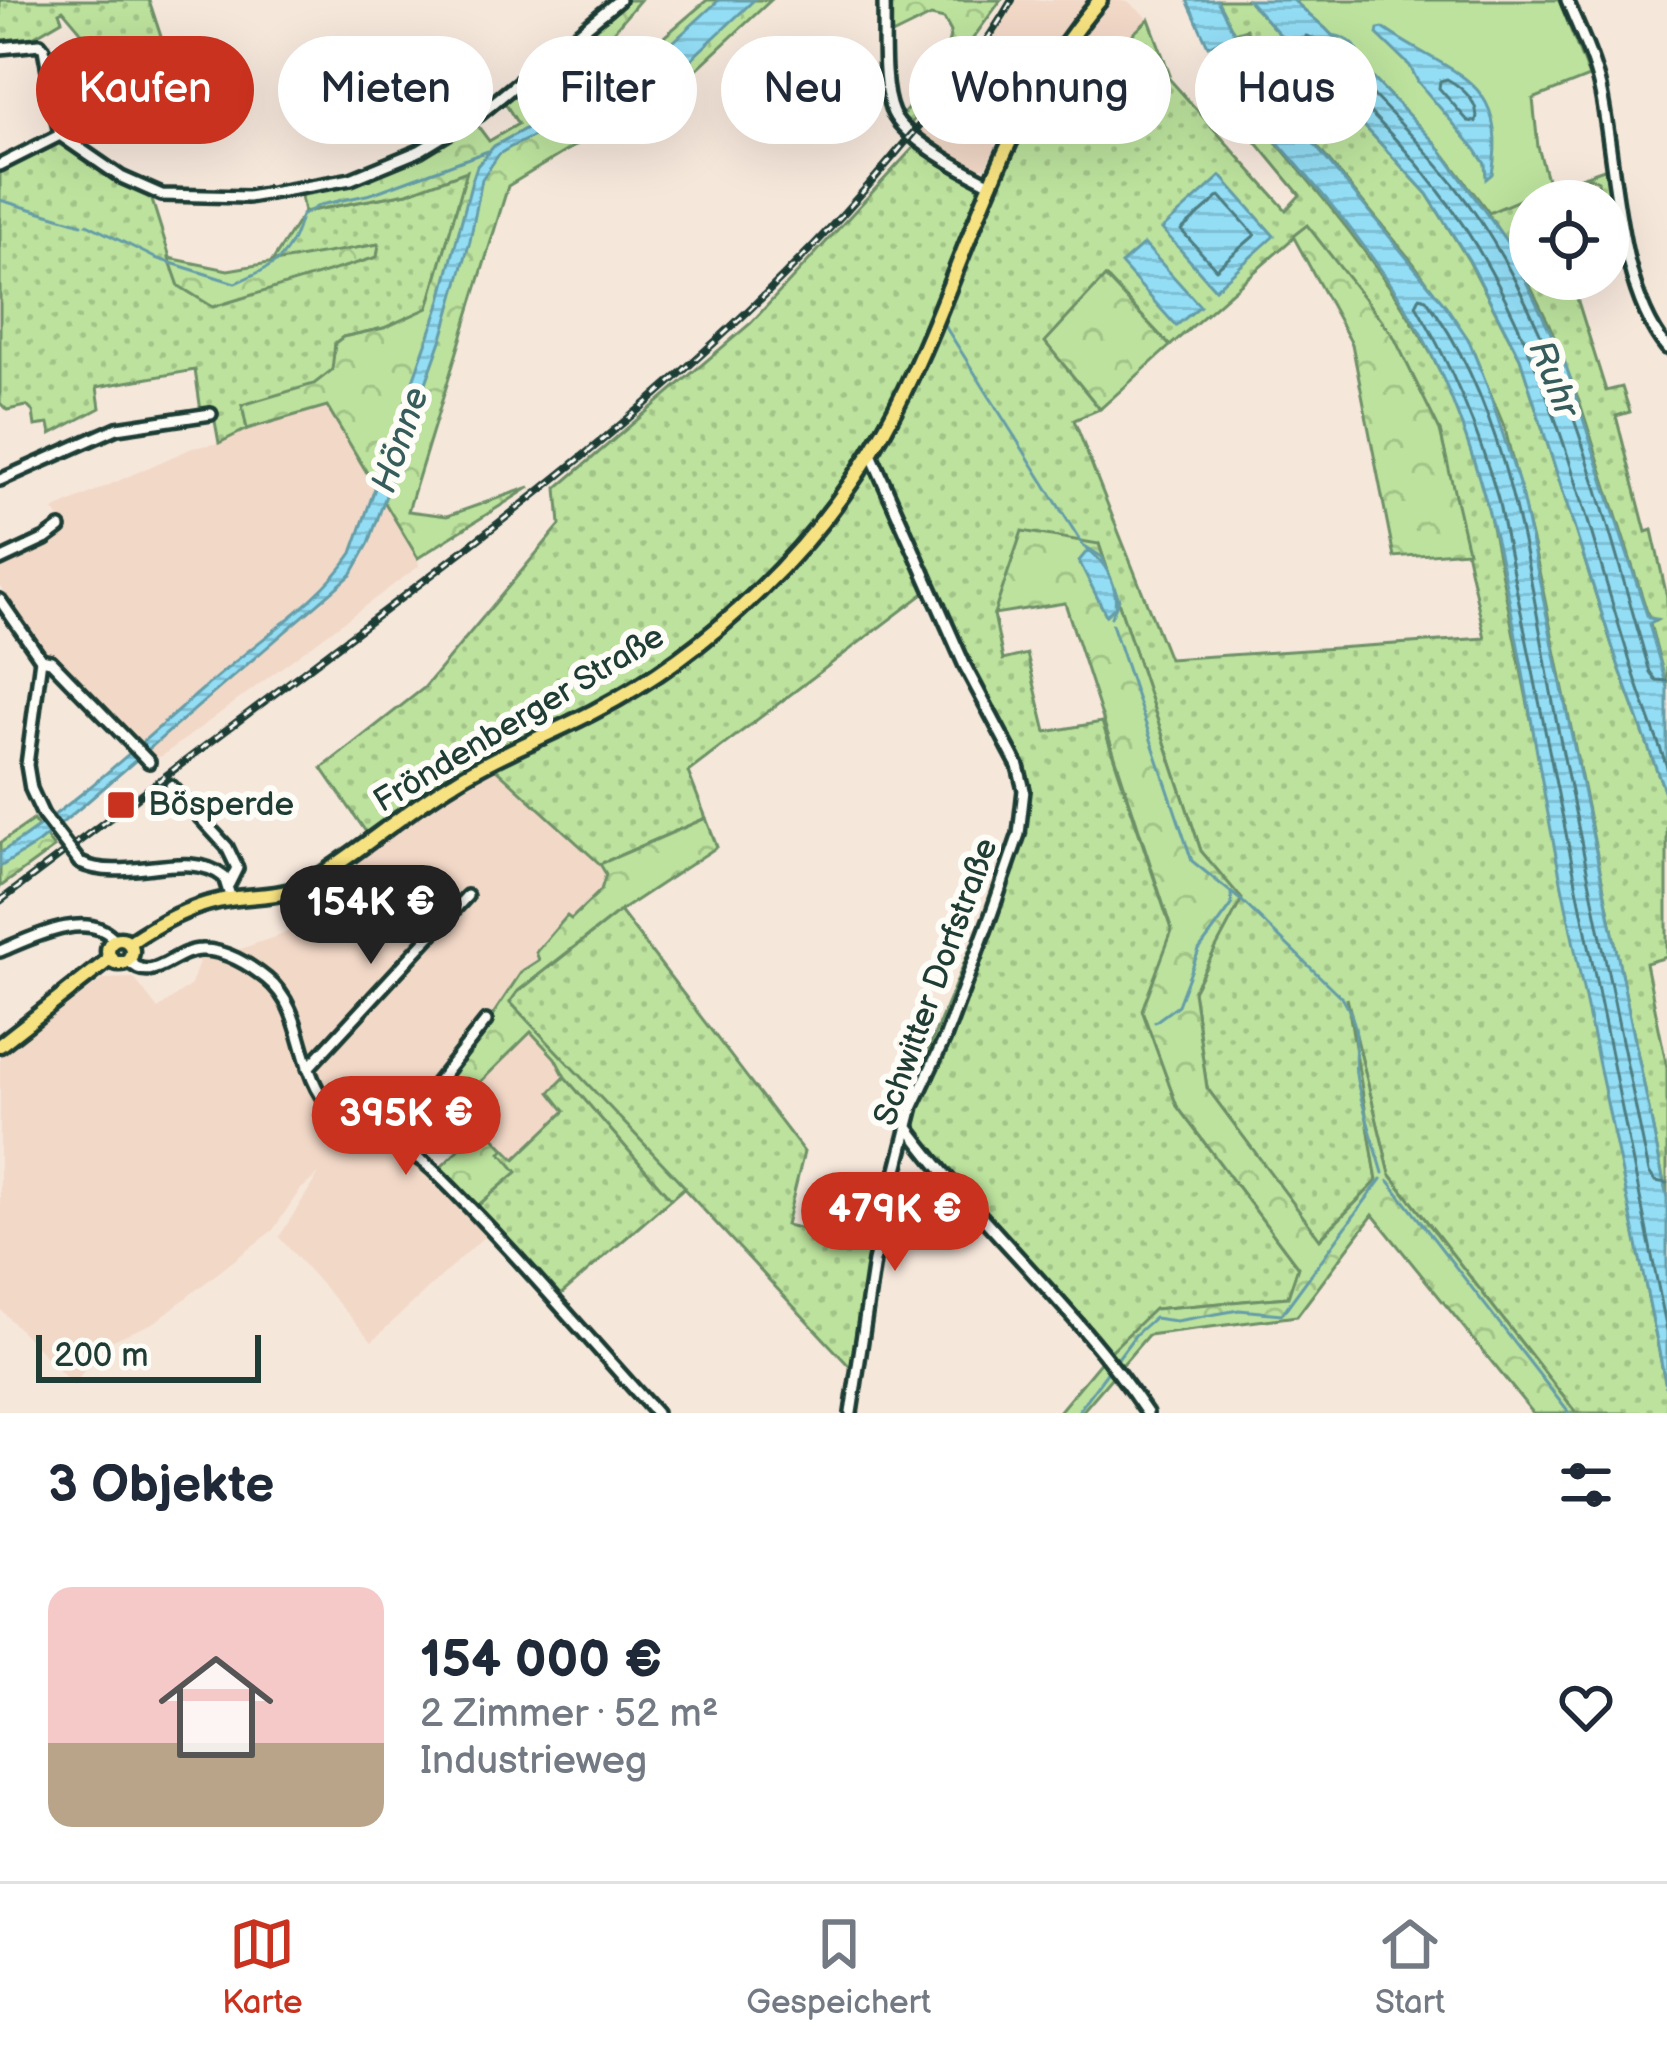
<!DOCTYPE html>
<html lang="de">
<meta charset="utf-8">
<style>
body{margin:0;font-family:"Balsamiq Sans",sans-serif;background:#f2f2f3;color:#1f2937;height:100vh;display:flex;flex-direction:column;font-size:45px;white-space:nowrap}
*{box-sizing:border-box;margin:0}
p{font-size:39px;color:#747a83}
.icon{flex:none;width:66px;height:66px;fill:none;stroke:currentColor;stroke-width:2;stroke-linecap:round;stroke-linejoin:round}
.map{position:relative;height:1413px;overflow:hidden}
.panel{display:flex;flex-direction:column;background:#fff;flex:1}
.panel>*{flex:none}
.banner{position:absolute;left:36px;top:36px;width:1596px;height:108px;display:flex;gap:24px}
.buttons{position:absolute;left:1509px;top:180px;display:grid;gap:24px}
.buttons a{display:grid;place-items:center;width:120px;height:120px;border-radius:50%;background:#fff;box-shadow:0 12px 48px #0002;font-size:60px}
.scale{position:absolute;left:36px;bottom:30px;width:225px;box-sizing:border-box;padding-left:12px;border:6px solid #1f3d34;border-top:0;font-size:33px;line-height:42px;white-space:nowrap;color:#1f3d34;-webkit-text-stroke:9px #fdfcf7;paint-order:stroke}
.price{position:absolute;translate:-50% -102px;padding:0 27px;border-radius:42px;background:#c8321e;color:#fff;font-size:39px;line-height:78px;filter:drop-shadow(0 3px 6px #0008)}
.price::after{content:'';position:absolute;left:50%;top:72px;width:36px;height:27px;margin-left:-18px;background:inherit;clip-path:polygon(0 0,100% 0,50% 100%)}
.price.active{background:#222;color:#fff}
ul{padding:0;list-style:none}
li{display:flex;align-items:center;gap:36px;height:300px;padding:0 48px}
li span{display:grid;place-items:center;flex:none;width:336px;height:240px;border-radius:24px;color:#555}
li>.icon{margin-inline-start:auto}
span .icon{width:144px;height:144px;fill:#fffc;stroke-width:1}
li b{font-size:51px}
h2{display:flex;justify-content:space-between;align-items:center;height:144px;padding:0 48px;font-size:51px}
.tag{padding:0 42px;border-radius:54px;background:#fff;box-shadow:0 12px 48px #0002;font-size:42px;line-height:108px}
.tag.active{background:#c8321e;color:#fff}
.tabs{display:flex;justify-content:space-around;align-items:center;height:168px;border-top:3px solid #e0e1e3;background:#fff;font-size:33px;color:#747a83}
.tabs a{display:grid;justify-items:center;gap:6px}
.tabs .active{color:#c8321e}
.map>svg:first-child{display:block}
.built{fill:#f2d8c7}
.grass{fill:url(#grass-dots);stroke:#6e9068;stroke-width:3;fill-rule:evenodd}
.forest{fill:url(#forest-crowns);stroke:#6e9068;stroke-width:3}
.park{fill:#bce29d;stroke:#6e9068;stroke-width:3}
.water{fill:url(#water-rules);stroke:#659da8;stroke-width:3}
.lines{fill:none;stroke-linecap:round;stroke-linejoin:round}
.shore{stroke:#4d7d81;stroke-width:3}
.stream{stroke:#659da8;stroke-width:3}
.minor-casing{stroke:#1f3d34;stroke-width:18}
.major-casing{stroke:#1f3d34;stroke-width:21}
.minor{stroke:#fdfcf7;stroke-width:9}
.major{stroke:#f6e281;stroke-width:12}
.rail-casing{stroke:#1f3d34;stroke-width:8}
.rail{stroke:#fdfcf7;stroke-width:3;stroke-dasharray:9;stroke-linecap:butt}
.minor-bridge-casing{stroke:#1f3d34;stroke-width:18;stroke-linecap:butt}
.minor-bridge{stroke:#fdfcf7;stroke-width:9}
.poi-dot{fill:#c8321e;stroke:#fdfcf7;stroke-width:4.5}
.labels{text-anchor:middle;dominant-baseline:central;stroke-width:12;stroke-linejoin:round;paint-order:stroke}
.street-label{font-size:33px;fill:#1f3d34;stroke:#fdfcf7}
.poi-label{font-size:33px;fill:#1f3d34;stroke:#fdfcf7;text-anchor:start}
.water-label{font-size:36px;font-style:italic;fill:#365d5b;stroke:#fdfcf7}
</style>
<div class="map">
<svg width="1667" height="1413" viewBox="0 0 1667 1413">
<defs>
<pattern id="grass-dots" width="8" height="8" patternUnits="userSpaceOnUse" patternTransform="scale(3)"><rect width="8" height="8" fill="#bce29d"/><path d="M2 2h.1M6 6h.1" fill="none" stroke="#a1c388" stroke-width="1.8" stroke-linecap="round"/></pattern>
<pattern id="forest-crowns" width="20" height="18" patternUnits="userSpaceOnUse" patternTransform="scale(3)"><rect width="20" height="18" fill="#bce29d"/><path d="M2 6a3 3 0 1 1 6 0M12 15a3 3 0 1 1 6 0" fill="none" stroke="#a1c388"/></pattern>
<pattern id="water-rules" width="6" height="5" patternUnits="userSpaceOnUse" patternTransform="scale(3)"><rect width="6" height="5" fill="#93ddf5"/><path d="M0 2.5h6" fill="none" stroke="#7ebfd3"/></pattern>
</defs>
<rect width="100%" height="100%" fill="#f6e7db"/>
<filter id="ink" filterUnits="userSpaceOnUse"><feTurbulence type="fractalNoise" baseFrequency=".00833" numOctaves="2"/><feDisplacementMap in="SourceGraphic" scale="24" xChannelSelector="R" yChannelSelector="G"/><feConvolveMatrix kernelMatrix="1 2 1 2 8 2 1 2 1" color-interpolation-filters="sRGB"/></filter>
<g filter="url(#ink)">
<g class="built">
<path d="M1016,0H1087L1029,78L986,166L977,169L949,156L917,133Z"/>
<path d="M1110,0L1129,2L1149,19L1109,59L1080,35Z"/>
<path d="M327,405L418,558L419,566L162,756L152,758L43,649L0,586V565L54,541L63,524L53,510L192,448L219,443L247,429Z"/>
<path d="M494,767L600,864L606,874L601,890L571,920L397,1140L355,1117L333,1100L317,1070L289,995L263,968L232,952L286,933L293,918L292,899L330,879L456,786Z"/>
<path d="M201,956L216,958L249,972L269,988L290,1022L311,1089L333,1115L417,1163L487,1234L372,1341L279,1237L319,1174L300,1190L273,1230L155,1322L113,1340L94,1355L74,1386L0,1309V1056L103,979L134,978L158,1009L191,985Z"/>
<path d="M531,1032L555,1058L565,1077L550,1093L566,1110L514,1159L460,1103Z"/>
</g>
<g class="grass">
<path d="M0,0H149L167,55L102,72L90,42L63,10L59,12L62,20L26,41L0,44Z"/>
<path d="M1217,0H1248L1427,194L1469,261L1520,358L1618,664L1667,798V957L1646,963L1667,1068V1198L1538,566L1505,429L1468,339L1414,264L1249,64L1259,57L1246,29L1234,33Z"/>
<path d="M1149,19L1164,59L1149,54L1157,63L1147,65L1135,75L1127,70L1123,51L1116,50Z"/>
<path d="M1080,35L1106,57L1089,101L1097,107L1092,114L1112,107L1115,99L1165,74L1286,210L1300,195L1228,108L1234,103L1223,81L1228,79L1235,94C1306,177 1378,258 1431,354C1457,400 1472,451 1487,502L1667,1391V1413H1576L1390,1174L1352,1020L1377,1181L1319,1239L1207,1088L1193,991L1241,899L1201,851L1099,544L994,614L1003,660L1027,654L1046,732L1102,722L1172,932L1143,1011L1177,1106L1298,1267L1288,1297L1155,1309L1103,1359L912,1143L919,1109L909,1096L1016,838L1024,794L1017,767L931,588L688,772L706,818L600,864L494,767L611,708L782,575L852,493L895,424L1039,98ZM1307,226L1440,431L1485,638L1169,659L1074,420L1100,409L1046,342L1106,277L1170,346Z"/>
<path d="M1385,92L1513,200L1607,168L1615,227L1608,230V201H1600L1598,181L1587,176L1595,201H1530V279H1571L1606,391L1622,387L1630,412L1616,416L1646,532L1652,530L1667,597V687L1650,624L1657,620L1649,618L1580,403L1549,324L1518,262L1475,193L1437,145Z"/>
<path d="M63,140L151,197L179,286L378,244L287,262L273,260L304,212L407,193L468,169L428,308L384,328L343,337L335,343C335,353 336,365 330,373C313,394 267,399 242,405L247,429L219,443L213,410L201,411L195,370L97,387L100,408L51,434L49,424L35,426L33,412L27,406L7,410L0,403V169L51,141Z"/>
<path d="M916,145L983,189C905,388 840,535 660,665C598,710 526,737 458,772C426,789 396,812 366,832L322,768L424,688L560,525L557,488L751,323Z"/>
<path d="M620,911L804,1152L786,1225L873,1244L852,1369L510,1002L518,992Z"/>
<path d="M565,1077L671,1199L558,1297L475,1208L516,1172L500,1153L505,1149L515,1159L565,1111L550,1092Z"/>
</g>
<g class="forest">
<path d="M625,0H640L599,48L612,63L651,48L707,0H771L687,78L508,186L408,511L447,516L530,487L418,558L327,406L247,429L242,405L314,384L332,370L335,343L343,337L384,328L428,308L467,171L407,193L304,212L300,191L349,181L474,121L489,141L518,124L503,100L519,87L537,110L581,83L559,55L607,19Z"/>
<path d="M889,0H1001L910,125L899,113H904L942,68L951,32L944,19L931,16L892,35Z"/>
<path d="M1116,50L1125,53L1131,74L1157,63L1149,54L1153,52L1164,59L1170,75L1144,84L1134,97L1115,99L1109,116L1097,124L1090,120L1097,109L1087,92L1101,62Z"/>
<path d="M1307,225L1393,335L1440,431L1468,551L1394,557L1352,344L1293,236Z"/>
<path d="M379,244L377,257L213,307L179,286L169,258L228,270Z"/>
<path d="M1105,277L1170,346L1100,409L1045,342Z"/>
<path d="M1022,531L1099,544L1201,851L1242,899L1193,991L1207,1088L1320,1239L1377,1181L1347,998L1390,1174L1576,1413H1533L1373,1215L1297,1316L1148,1335L1081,1413H1058L1103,1359L1154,1309L1288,1297L1298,1267L1177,1106L1142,1010L1172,931L1065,603L994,614Z"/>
<path d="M706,818L717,847L620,911L518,991L510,1002L685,1187L671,1199L565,1077L555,1058L531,1032L460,1102L505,1149L501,1153L517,1172L475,1208L438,1170L474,1135L430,1095L480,1034L522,971L539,960L536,952L567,916L571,919L601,890L606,874L600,864Z"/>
<path d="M33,820L54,848L0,887V843Z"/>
</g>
<path class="park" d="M1293,0H1559L1589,77L1533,99L1538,147L1549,187L1489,213L1437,145L1326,29Z"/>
<g class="water">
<path d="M719,0H754L688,62L509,148L499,154L482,179L470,241L443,335L369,543L351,575L86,803L38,843L0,867V853C84,800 154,729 230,666C271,631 322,598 352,553L439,307L472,181L477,166L494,146L660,54Z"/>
<path d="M1187,0H1217L1234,33L1208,46Z"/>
<path d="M1248,0H1293L1325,28L1437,145L1507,242L1564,360L1648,618L1656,619L1649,624L1667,687V798L1618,664L1520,358L1469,260L1427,194Z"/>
<path d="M1383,28C1447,74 1510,75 1492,174L1486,179L1485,164L1475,149L1418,82L1410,66L1377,34L1378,29Z"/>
<path d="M1249,64L1446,306L1468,339L1488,388L1520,487L1615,943L1667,1198V1391C1630,1204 1587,1017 1551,830C1521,674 1504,509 1436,363C1389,263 1308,177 1235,94L1228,75Z"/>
<path d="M1221,176L1274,236L1215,289L1162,229Z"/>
<path d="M1144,244L1200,306L1176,326L1121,264Z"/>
<path d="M1088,550C1106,562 1118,585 1115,607L1106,615L1079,561Z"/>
</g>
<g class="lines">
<g class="shore">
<path d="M1447,79C1462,87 1481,104 1476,122L1468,121L1439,88L1440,81Z"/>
<path d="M1220,196L1255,235L1216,269L1181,230Z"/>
<path d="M1667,681L1656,680L1650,672C1604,518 1568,355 1479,219C1435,153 1375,99 1321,41L1306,36L1305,45C1348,92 1396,135 1435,186C1541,321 1578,495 1628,655C1639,693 1654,730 1667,767"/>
<path d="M1667,1183L1655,1181L1649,1172C1618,1022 1587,873 1557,724C1530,587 1513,413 1426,299L1420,297L1416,305C1453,368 1478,429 1498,499L1667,1330"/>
</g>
<g class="stream">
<path d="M1332,35C1352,38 1360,48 1363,68"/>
<path d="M0,200L82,224"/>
<path d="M87,224L155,258L235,283C274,266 290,260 301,216L320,205L371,194L488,151"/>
<path d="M945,326L1083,545L1102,557L1119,599L1111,617"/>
<path d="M1112,624L1192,861L1243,902L1343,999C1366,1037 1350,1046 1357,1081C1364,1112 1374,1142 1383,1173"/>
<path d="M1155,1022L1178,1005L1199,950L1232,905L1231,894"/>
<path d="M1389,1181L1569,1413"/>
<path d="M1077,1413L1136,1334L1154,1318L1176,1321L1239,1310L1282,1314L1381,1179"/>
</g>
<g class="minor-casing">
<g id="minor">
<path d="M884,0C885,30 881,86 893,113C905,139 965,171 991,184"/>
<path d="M1567,0C1579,29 1593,57 1600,88C1617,165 1616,286 1667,348"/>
<path d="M0,48L40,44L44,49L60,135"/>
<path d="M0,165L60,135L121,177L162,195L248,197L351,179L419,151L480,114L619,0"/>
<path d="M0,480L117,428L211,414"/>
<path d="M0,560L45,539L60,528"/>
<path d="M0,600L41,659L51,661L149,762"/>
<path d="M41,659L27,765L31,789L43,815"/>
<path d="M171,786L227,847L237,868L229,884"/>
<path d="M80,863C126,884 189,847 224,877L231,899"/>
<path d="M0,951C31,938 89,908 115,940"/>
<path d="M128,960C152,987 173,950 201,950C224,949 250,965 267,979C307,1011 296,1072 331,1108C359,1136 404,1142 433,1170C511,1247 582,1332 656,1413"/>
<path d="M308,1068L467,896"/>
<path d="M909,1129C983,1229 1078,1309 1147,1413"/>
<path d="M390,1142L486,1021"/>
<path d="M851,1413L874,1261L913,1106L945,1038L991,915L1019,834L1024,790L1018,766L965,666L871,454"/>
</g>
</g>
<g class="major-casing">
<g id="major">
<circle cx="120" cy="951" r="12"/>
<path d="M129,943C155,925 186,908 218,901C247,894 275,899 304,886C356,855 402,813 454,782C498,754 547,736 593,712C711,651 819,546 884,430C963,289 991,123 1100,0"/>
<path d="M0,1045L111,958"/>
</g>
</g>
<use href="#minor" class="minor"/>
<use href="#major" class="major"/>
<g class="rail-casing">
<path id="rail" d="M0,901C128,804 256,707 384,611C566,473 744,335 891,159C933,109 980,57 1012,0"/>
</g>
<use href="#rail" class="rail"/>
<g class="minor-bridge-casing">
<path id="minor-bridge" d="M43,815L80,863"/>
</g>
<use href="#minor-bridge" class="minor-bridge"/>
</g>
</g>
<rect class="poi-dot" x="106" y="790" width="30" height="30" rx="6"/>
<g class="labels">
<g class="street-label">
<text transform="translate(519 719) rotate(-31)">Fröndenberger Straße</text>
<text transform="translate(936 982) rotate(-70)">Schwitter Dorfstraße</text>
</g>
<g class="poi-label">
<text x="148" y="805">Bösperde</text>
</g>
<g class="water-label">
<text transform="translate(1553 379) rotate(68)">Ruhr</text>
<text transform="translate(401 440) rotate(-71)">Hönne</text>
</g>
</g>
</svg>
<div class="buttons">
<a><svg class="icon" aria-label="locate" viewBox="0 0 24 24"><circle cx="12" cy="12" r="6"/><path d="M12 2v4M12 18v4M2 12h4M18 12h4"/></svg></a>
</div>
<div class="scale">200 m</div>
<b class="price active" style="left:371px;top:967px">154K €</b>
<b class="price" style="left:406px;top:1178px">395K €</b>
<b class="price" style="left:895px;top:1274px">479K €</b>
<div class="banner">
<a class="tag active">Kaufen</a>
<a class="tag">Mieten</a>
<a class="tag">Filter</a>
<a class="tag">Neu</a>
<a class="tag">Wohnung</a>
<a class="tag">Haus</a>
</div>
</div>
<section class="panel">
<h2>3 Objekte<svg class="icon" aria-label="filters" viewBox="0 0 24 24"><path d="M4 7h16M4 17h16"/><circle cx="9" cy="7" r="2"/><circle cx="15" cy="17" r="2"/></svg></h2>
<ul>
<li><span style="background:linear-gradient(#f6c9c9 65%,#b9a48a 0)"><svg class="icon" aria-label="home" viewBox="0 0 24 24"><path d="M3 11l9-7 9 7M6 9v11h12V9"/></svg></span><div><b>154 000 €</b><p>2 Zimmer · 52 m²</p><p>Industrieweg</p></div><svg class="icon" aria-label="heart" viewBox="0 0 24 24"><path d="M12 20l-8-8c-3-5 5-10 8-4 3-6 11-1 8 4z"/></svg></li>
</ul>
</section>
<nav class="tabs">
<a class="active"><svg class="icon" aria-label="map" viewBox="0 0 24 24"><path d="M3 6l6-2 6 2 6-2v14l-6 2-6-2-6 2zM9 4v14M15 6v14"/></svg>Karte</a>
<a><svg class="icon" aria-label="saved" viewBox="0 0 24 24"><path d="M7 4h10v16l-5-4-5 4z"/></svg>Gespeichert</a>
<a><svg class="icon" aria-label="home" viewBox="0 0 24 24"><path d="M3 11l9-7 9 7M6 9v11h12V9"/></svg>Start</a>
</nav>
